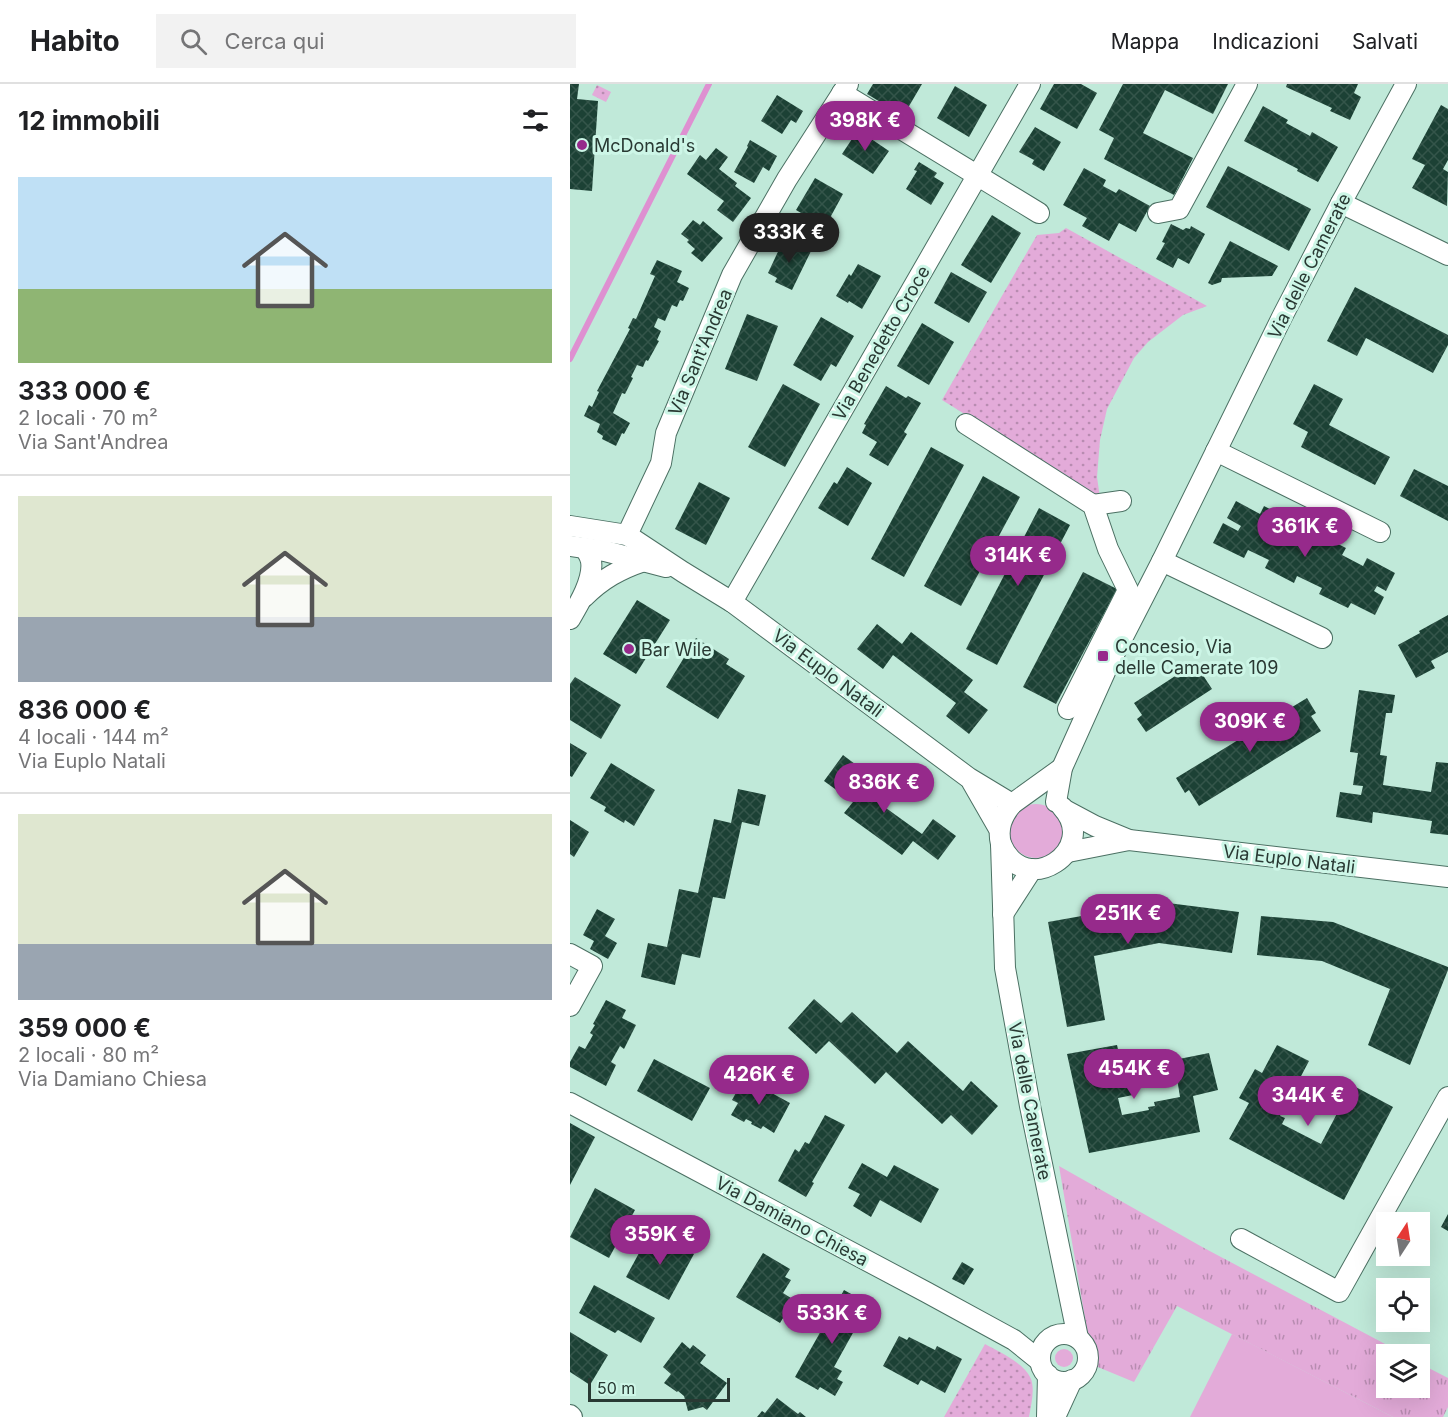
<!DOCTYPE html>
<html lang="it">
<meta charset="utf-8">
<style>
body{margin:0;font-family:Inter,sans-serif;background:#f2f2f2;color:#202124;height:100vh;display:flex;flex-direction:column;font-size:22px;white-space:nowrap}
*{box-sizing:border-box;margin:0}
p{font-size:20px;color:#757577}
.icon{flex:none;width:33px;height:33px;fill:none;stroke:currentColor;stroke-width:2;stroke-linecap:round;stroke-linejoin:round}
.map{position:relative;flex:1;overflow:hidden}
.sheet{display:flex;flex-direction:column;background:#fff;width:570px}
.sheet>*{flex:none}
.needle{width:39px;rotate:12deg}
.buttons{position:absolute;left:806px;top:1128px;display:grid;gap:12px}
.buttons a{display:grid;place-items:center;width:54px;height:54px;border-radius:0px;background:#fff;box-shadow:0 6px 24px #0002;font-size:30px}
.scale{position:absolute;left:18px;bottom:15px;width:142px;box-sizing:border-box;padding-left:6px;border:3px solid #293933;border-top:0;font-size:16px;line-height:21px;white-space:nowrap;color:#293933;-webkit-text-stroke:4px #cdf6e7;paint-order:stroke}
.price{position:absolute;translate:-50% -51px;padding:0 14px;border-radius:21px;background:#962a8b;color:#fff;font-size:20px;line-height:39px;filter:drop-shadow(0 2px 3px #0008)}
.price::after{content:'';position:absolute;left:50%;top:36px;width:18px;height:14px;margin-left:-9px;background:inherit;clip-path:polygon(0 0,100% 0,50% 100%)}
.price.current{background:#222;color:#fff}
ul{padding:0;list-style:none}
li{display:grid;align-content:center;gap:12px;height:318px;padding:0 18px}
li+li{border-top:2px solid #e0e0e0}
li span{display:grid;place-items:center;height:186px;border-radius:0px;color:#555}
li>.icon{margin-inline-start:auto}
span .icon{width:108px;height:108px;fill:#fffc;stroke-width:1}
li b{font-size:26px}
h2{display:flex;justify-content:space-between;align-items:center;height:72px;padding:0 18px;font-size:26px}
header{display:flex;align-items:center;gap:36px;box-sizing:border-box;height:84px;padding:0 30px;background:#fff;border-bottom:2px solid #e0e0e0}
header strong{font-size:28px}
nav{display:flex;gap:33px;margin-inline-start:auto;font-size:21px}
.search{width:420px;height:54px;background:#f2f2f2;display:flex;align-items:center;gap:15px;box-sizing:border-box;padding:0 21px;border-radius:0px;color:#757577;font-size:22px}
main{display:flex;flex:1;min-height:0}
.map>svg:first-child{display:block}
.grass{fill:url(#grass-tufts)}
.park{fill:url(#park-dots)}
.garden{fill:#e3abd9}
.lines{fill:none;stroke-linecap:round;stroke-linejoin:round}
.stream{stroke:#de90d1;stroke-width:6}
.building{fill:url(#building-cross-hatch)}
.minor-casing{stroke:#4b7063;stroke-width:22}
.minor{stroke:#fff;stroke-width:20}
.poi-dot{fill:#962a8b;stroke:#cdf6e7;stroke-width:2}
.labels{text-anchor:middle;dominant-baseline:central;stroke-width:6;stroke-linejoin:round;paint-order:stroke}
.poi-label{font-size:18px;fill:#293933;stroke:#cdf6e7;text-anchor:start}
.street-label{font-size:18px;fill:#293933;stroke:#cdf6e7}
</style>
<header>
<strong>Habito</strong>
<div class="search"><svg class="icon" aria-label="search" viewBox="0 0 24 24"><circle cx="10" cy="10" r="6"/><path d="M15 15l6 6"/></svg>Cerca qui</div>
<nav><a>Mappa</a><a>Indicazioni</a><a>Salvati</a></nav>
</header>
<main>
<section class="sheet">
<h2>12 immobili<svg class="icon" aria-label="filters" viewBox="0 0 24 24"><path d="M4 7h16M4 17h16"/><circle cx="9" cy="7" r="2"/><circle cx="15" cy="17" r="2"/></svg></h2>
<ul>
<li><span style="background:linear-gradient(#bfe0f5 60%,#8fb573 0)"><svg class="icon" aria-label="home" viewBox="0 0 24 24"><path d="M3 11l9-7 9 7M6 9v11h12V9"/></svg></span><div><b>333 000 €</b><p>2 locali · 70 m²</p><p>Via Sant'Andrea</p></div></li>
<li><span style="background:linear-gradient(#dfe7d0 65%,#9aa5b1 0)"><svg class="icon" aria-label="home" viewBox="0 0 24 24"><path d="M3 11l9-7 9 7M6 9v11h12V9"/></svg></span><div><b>836 000 €</b><p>4 locali · 144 m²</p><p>Via Euplo Natali</p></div></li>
<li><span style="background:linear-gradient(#dfe7d0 70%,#9aa5b1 0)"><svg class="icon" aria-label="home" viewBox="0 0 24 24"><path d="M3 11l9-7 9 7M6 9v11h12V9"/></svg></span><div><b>359 000 €</b><p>2 locali · 80 m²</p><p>Via Damiano Chiesa</p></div></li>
</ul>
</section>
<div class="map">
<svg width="878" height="1333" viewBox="0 0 878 1333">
<defs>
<pattern id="grass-tufts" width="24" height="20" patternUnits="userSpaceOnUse" patternTransform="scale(1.5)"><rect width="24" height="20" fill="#e3abd9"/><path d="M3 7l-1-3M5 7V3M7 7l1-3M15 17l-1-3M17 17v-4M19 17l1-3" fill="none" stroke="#b88cb1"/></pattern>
<pattern id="park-dots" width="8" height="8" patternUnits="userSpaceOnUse" patternTransform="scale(1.5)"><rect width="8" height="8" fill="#e3abd9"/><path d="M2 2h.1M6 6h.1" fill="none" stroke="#b88cb1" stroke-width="1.8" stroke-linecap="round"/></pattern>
<pattern id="building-cross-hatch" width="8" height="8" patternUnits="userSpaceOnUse" patternTransform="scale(1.5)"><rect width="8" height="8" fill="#1c4135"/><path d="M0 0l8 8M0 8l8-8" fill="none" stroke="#34554a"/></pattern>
</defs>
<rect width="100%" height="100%" fill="#c0e9d9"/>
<path class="grass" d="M489,1082L634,1164L834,1270H816V1304H849V1279L878,1294V1323L873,1333H823L607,1222L564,1298L523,1281Z"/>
<g class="park">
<path d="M27,1L41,8L36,18L22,11Z"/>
<path d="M496,144L637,222L613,231L578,258L564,274L537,325L530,356L527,393L530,414L372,316L467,151L489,149Z"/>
<path d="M415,1260C429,1268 455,1279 461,1295C465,1306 461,1321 459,1333H374Z"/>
</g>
<g class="garden">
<circle cx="466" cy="747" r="27"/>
<path d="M662,1250L823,1333H620Z"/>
<circle cx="494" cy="1274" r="9"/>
</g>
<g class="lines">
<path class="stream" d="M0,275L139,0"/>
</g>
<g class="building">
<path d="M0,0H9L7,15L28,17L22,107L0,105Z"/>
<path d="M303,0H352L335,29L319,20L317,22L297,10Z"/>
<path d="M484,0H511L527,9L507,45L470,25Z"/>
<path d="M553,0H658L643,30L595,6L573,49L623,74L604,111L534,75L544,54L529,46Z"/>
<path d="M717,0H788L784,9L791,13L780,36L760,27L762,24L716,3Z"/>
<path d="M385,2L417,21L399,53L367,34Z"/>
<path d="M207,11L233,27L226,39L221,36L212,50L191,37Z"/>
<path d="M871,21L878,25V76L873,85L878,88L877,122L842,104L855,81L842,75Z"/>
<path d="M693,22L718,36L716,39L740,52L742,48L768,63L748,98L727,87L728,85L674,57Z"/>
<path d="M465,43L491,58L474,87L462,80L464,76L449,68Z"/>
<path d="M288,46L319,67L303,90L272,70Z"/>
<path d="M180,56L207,72L199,87L193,83L184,99L164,88L178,63L177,62Z"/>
<path d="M146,64L158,73L149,85L167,99L165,102L181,114L163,138L147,126L154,117L117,90L130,71L136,76Z"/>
<path d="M349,78L367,89L364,93L374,99L361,121L336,105L347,87L344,86Z"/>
<path d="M658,82L741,125L719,167L636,123Z"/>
<path d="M514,84L536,96L533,102L546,109L549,105L580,122L566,148L549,139L539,157L512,142L517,134L493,121Z"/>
<path d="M245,94L273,110L255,143L226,126Z"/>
<path d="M422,131L451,149L421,199L391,181Z"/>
<path d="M123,136L130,141L133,137L153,154L132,178L121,169L125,165L117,158L119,156L111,150Z"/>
<path d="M601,140L613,146L616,144L620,145L621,142L635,150L619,180L608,174L603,184L586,175L595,159L592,158Z"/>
<path d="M213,157L222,161L223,158L241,167L222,206L205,198L207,194L198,189Z"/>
<path d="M660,157L708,182L702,192L652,194L651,198L642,201L638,199Z"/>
<path d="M87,176L112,187L107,198L119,204L113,217L110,216L107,223L102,221L95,237L88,234L84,243L91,247L87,256L89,257L78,277L76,276L73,283L67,281L61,293L63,294L55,310L52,309L43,329L60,339L54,350L52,349L46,362L32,355L33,352L27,348L30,340L14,332L19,321L22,323L29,308L27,307L60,245L58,244L63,234L66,235L85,192L80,190Z"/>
<path d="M288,180L311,192L292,225L279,217L278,219L266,212L279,190L281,192Z"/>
<path d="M381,188L417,208L399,239L364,219Z"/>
<path d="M785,203L878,251V261L863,289L796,254L787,272L757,257Z"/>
<path d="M177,230L208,242L187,297L155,285Z"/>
<path d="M251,233L284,252L266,283L261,280L251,297L223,281Z"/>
<path d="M352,239L384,258L359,301L327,282Z"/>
<path d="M213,300L250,320L215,383L178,363Z"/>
<path d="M744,300L773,315L759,341L820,373L805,401L731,363L738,348L723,340Z"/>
<path d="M316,302L336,314L338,312L351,319L334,348L337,350L318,382L299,371L307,358L292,349L296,341L294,340Z"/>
<path d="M361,363L394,381L334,493L301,475Z"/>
<path d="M277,383L302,399L278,442L248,424L264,398L267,400Z"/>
<path d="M844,385L878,402V437L830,412Z"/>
<path d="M413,392L450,413L391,522L354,502Z"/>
<path d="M129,398L160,414L136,461L105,445Z"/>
<path d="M666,417L690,430L694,422L723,437L720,444L743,456L746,449L776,464L772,471L793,482L797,474L825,489L816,507L807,502L804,507L814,513L805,531L781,519L778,524L749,510L752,504L727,492L724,499L695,484L699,476L678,466L674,474L643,459L653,439L668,447L671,442L657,434Z"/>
<path d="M469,424L500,441L427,581L396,565Z"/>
<path d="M513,488L547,505L486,620L453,603Z"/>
<path d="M67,516L100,536L66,590L33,570Z"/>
<path d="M878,531V568L861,577L865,584L846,594L828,561L850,549L849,547Z"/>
<path d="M307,540L332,560L341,548L403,596L394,608L418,626L399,650L376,632L386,619L323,571L313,585L287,565Z"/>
<path d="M126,554L159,575L156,580L175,592L148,635L96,603Z"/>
<path d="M625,579L642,605L576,648L567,635L572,631L564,619Z"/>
<path d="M5,593L51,621L31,655L0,636V600Z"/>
<path d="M789,606L825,611L822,629H816L810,671L817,672L813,701L861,708L866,678L878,679V751L860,749L862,737L803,728L802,739L766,733L770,708L791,711L793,702L783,701L788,669L780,668Z"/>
<path d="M737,614L746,629L741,632L751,647L629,722L619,706L615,709L606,694Z"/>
<path d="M0,659L17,669L2,693L0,692Z"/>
<path d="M273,671L301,692L291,706L352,750L363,735L386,752L368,776L343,757L332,771L274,729L283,718L254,697Z"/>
<path d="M41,679L85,706L64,742L55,736L54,739L34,727L36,723L20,714Z"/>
<path d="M168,705L196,711L189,742L172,738L155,815L143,813L130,874L112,870L105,901L71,893L78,859L97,863L109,805L128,809L144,735L161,739Z"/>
<path d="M0,736L19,748L4,773L0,770Z"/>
<path d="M590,818L669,828L662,869L589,859L524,872L535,936L497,943L478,838Z"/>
<path d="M27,825L45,835L35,852L47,859L38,875L20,865L24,857L13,851Z"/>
<path d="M691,832L763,838L878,883V886L840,981L798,961L820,905L752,877L687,871Z"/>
<path d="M244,915L271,939L282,928L327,969L338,957L393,1007L401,997L428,1022L402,1051L381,1031L372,1040L316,988L305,1000L259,957L246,970L218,944Z"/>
<path d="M36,916L56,926L52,934L66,941L54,965L50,962L41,978L46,981L36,1002L0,983V978L9,962L15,965L23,951L20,949L25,941L23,940Z"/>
<path d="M547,961L553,986L558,985L563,1011L548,1014L552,1031L579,1026L578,1023L585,1022L584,1018L610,1013L604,976L639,969L648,1006L623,1012L630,1048L519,1069L497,970Z"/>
<path d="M707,961L739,977L710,1032L715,1034L712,1040L751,1060L782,1001L823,1023L774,1116L659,1055L679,1019L669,1014L685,985L692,989Z"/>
<path d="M84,975L140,1004L122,1037L67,1007Z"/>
<path d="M174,994L220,1019L204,1049L193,1042L191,1045L181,1040L182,1038L176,1035L174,1038L161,1031L168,1019L162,1016Z"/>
<path d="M255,1031L275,1041L242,1098L244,1099L236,1113L208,1097L225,1065L229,1068L235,1058L239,1060Z"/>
<path d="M0,1039L25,1053L0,1101Z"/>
<path d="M292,1079L317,1093L324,1081L369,1105L351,1139L310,1116L301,1133L283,1122L290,1110L278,1104Z"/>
<path d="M25,1104L65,1126L39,1174L0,1153Z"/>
<path d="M878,1130V1147L871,1143Z"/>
<path d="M81,1147L124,1170L99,1216L56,1193Z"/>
<path d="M193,1169L220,1185L215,1193L221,1196L213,1209L224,1216L210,1239L166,1213Z"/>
<path d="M392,1178L404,1185L394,1201L382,1195Z"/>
<path d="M24,1201L85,1234L71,1259L48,1246L45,1249L9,1229Z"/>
<path d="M274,1206L299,1220L264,1283L272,1287L267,1295L273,1298L265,1312L250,1303L248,1306L225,1293Z"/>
<path d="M0,1248L38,1271L20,1301L0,1288Z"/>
<path d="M329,1252L337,1256L339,1253L365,1266L367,1262L392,1275L375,1309L351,1296L348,1301L313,1282Z"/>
<path d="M112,1258L120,1265L123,1261L136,1271L130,1279L157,1299L137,1326L133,1323L118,1327L114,1312L108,1307L107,1308L94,1299L101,1290L93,1283Z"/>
<path d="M207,1314L228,1330L230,1328L236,1333H187L192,1327L195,1329Z"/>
</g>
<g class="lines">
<g class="minor-casing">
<g id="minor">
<path d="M272,9L469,129"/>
<path d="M771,119L878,171"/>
<path d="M588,129L609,125L677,0"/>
<path d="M396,340L523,421L538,465L558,506L498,625"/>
<path d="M646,367L810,448"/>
<path d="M523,421L551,417"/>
<path d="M0,442L57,451L113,488L162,518L399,694L442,720"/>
<path d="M57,451L91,379L96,349L162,191L217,95L278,0"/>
<path d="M0,462L35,467L96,483"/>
<path d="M592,477L752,554"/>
<path d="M14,513C32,495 50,485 74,477"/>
<path d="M162,518L460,0"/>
<path d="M0,535C9,520 24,495 21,477C20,472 17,468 15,464"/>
<path d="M492,684L442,720C432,732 427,744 431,760L435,884L460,1022L508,1254"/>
<path d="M402,698L429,745"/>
<path d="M486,718L492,684L536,586L592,477L712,233L771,119L836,0"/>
<path d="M495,726L525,742L559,756L878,793"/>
<path d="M431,760C455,817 531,765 492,723"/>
<path d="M498,768L559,756"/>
<path d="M433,830L462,785"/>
<path d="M0,870L22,882L0,922"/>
<path d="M0,1019L356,1208L444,1256L470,1277"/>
<path d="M671,1155L769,1208L878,1013"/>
<circle cx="494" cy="1274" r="24"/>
<path d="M0,1331L2,1333"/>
<path d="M477,1333L478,1291"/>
<path d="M485,1333L502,1296"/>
</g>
</g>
<use href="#minor" class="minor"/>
</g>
<g class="poi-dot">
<circle cx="12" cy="61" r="6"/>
<circle cx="59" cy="565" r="6"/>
<rect x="527" y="566" width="12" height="12" rx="3"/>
</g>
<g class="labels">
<g class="poi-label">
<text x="24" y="61">McDonald's</text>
<text x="545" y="562">Concesio, Via<tspan x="545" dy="21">delle Camerate 109</tspan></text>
<text x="71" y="565">Bar Wile</text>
</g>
<g class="street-label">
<text transform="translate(739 182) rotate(-63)">Via delle Camerate</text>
<text transform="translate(311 259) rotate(-60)">Via Benedetto Croce</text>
<text transform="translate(130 268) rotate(-67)">Via Sant'Andrea</text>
<text transform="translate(258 589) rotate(37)">Via Euplo Natali</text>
<text transform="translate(719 775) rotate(7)">Via Euplo Natali</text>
<text transform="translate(460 1017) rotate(79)">Via delle Camerate</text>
<text transform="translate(222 1137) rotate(28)">Via Damiano Chiesa</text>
</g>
</g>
</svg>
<div class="buttons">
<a><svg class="needle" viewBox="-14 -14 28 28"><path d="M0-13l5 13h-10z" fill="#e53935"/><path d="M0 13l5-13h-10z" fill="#757577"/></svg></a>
<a><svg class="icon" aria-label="locate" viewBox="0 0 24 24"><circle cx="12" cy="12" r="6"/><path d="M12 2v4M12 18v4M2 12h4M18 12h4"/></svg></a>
<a><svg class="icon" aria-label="layers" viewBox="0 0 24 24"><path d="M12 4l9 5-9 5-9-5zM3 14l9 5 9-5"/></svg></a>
</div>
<div class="scale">50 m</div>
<b class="price" style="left:295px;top:68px">398K €</b>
<b class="price current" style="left:219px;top:180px">333K €</b>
<b class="price" style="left:735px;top:474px">361K €</b>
<b class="price" style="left:448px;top:503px">314K €</b>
<b class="price" style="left:680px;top:669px">309K €</b>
<b class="price" style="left:314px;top:730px">836K €</b>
<b class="price" style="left:558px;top:861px">251K €</b>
<b class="price" style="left:564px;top:1016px">454K €</b>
<b class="price" style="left:189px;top:1022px">426K €</b>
<b class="price" style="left:738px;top:1043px">344K €</b>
<b class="price" style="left:90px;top:1182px">359K €</b>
<b class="price" style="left:262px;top:1261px">533K €</b>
</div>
</main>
